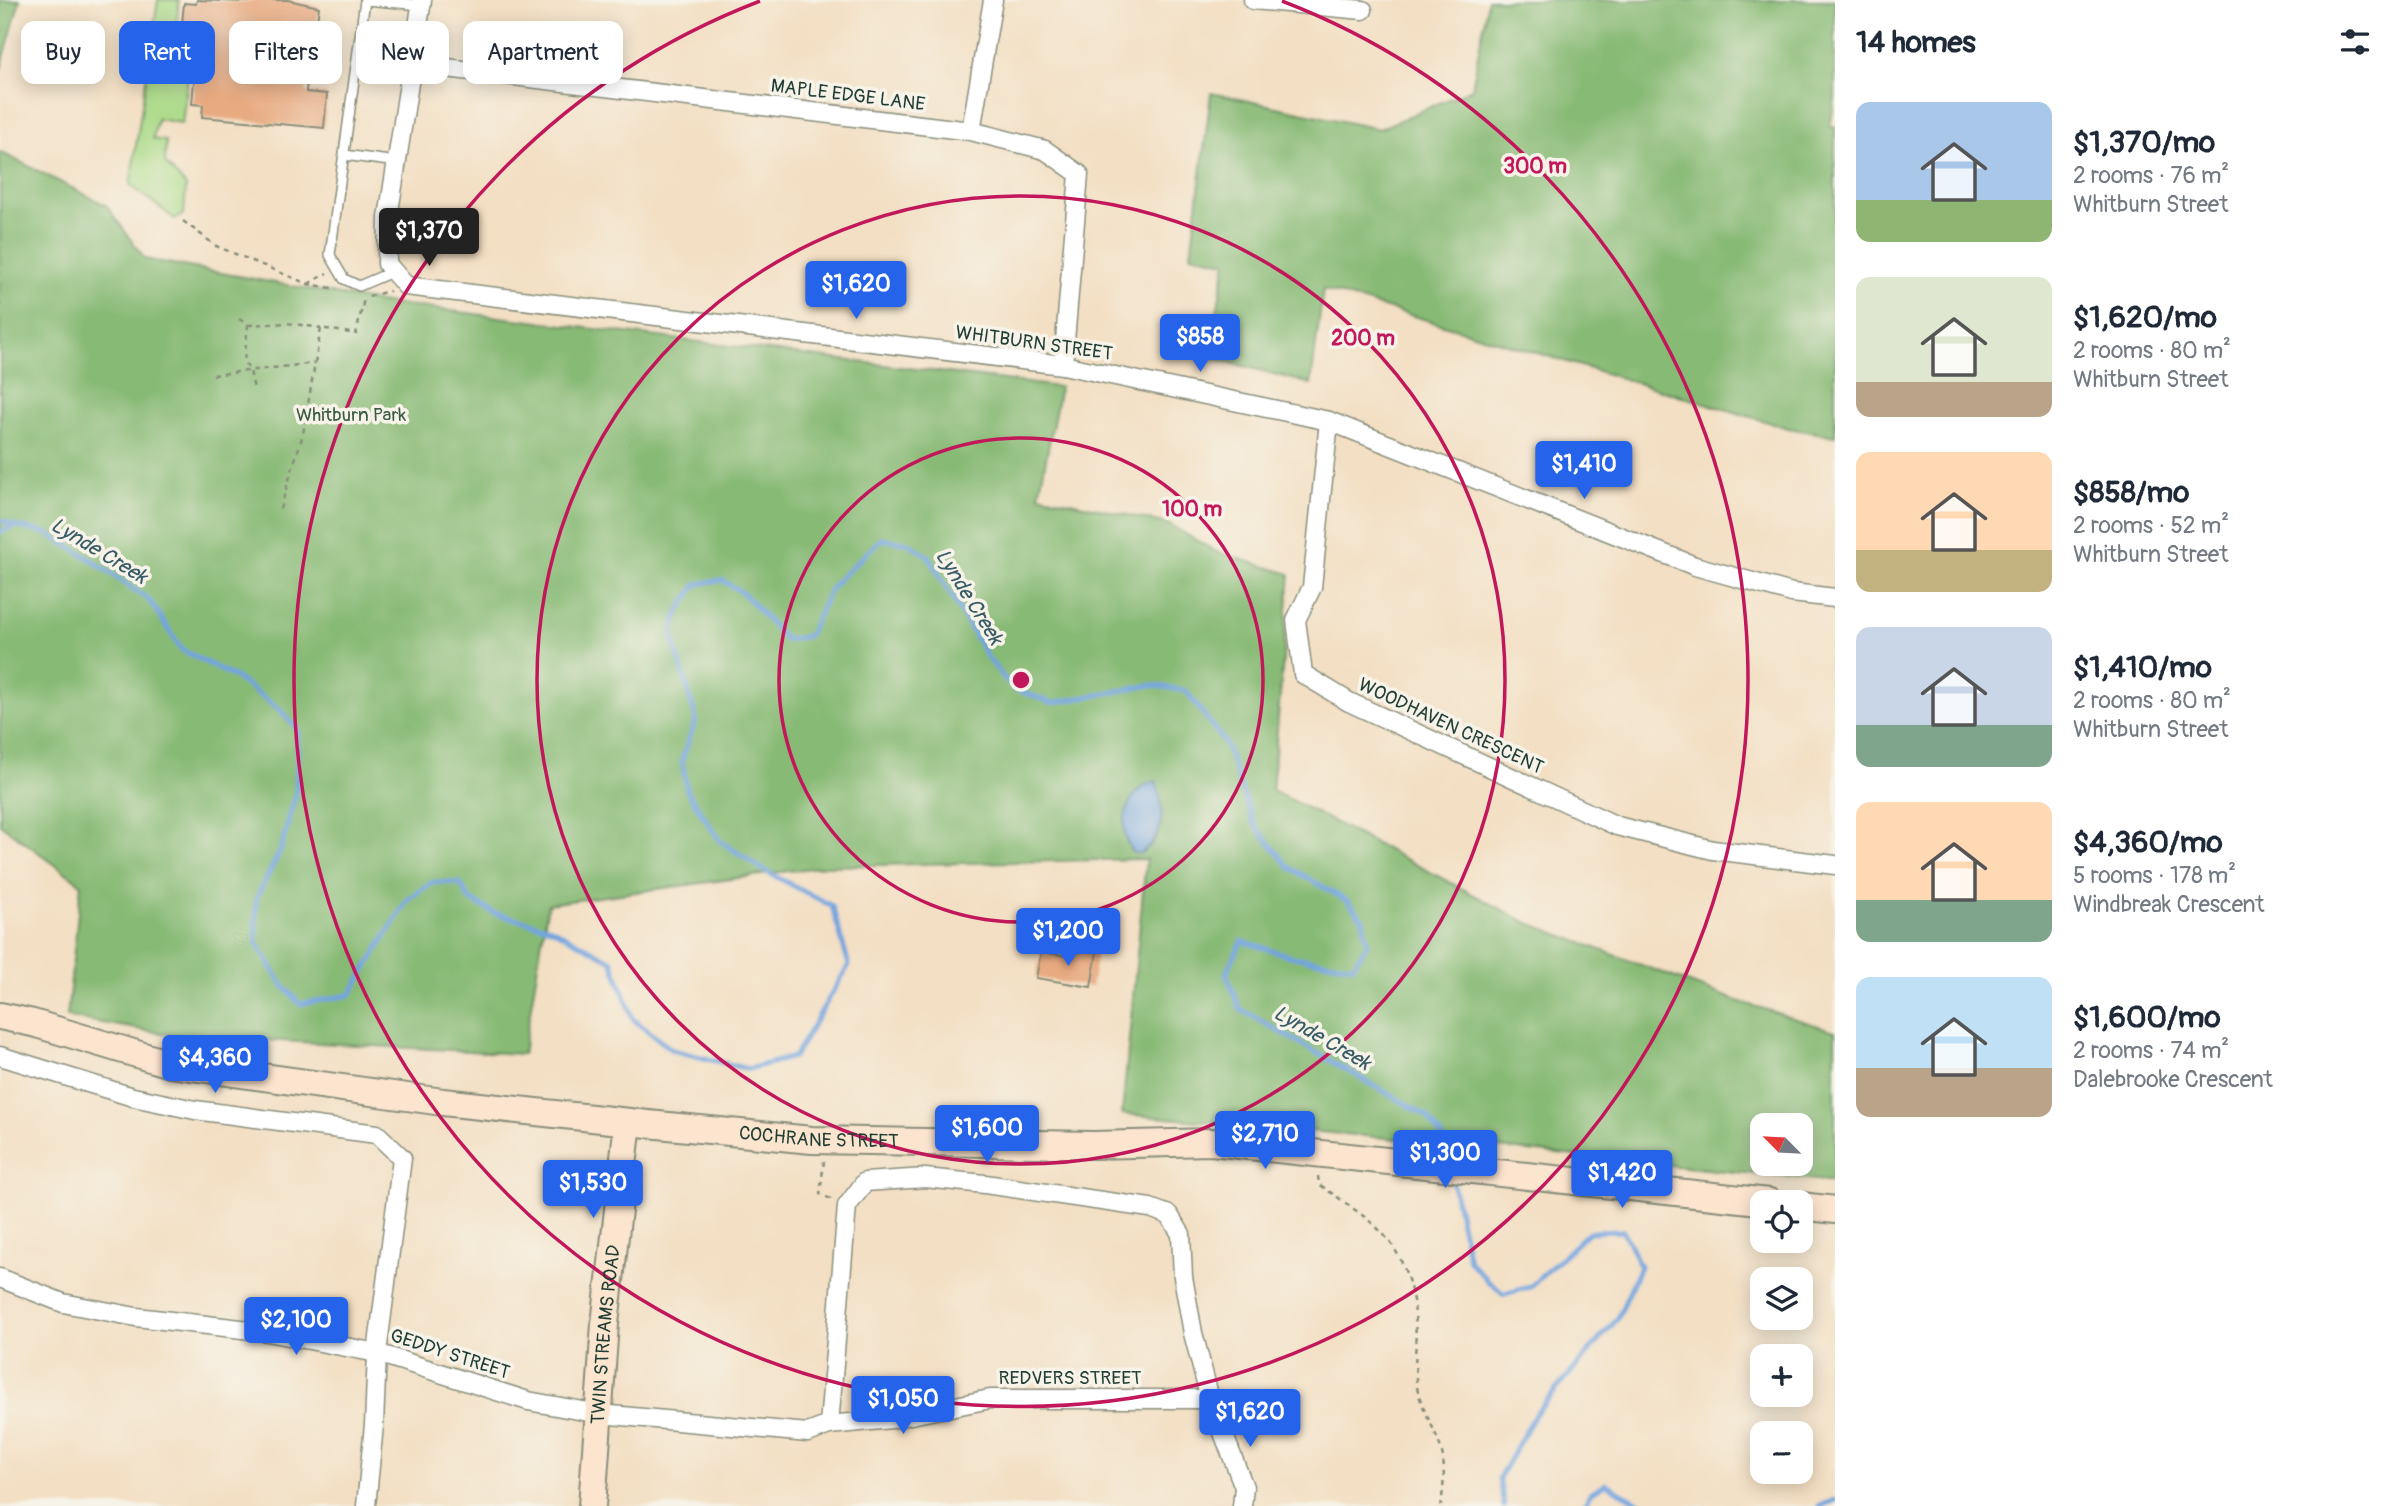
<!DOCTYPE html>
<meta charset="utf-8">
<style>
body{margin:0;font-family:Pangolin,sans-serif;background:#f2f2f3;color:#1f2937;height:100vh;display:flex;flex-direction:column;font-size:26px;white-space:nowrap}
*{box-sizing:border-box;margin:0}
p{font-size:23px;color:#747a83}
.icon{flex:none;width:38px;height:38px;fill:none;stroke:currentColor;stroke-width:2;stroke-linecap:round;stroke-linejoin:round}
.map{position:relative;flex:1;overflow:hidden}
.panel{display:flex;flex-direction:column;background:#fff;width:560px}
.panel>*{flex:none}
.banner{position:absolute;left:21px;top:21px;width:665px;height:63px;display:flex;gap:14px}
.needle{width:46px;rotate:294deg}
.controls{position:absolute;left:1750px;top:1113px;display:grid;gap:14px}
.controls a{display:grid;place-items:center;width:63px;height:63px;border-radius:14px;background:#fff;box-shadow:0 4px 18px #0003;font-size:35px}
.price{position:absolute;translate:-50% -60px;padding:0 16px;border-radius:7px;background:#2563eb;color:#fff;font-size:23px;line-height:46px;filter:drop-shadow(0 2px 4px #0008)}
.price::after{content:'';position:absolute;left:50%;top:42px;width:21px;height:16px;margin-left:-10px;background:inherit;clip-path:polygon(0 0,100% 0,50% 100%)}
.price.current{background:#222;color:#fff}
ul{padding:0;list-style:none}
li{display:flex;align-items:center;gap:21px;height:175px;padding:0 21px}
li span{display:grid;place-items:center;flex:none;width:196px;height:140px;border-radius:14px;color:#555}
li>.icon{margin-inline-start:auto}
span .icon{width:84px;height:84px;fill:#fffc;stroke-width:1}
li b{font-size:30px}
h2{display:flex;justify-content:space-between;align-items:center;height:84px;padding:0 21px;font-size:30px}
.chip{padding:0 24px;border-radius:14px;background:#fff;box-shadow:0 4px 18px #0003;font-size:24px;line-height:63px}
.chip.current{background:#2563eb;color:#fff}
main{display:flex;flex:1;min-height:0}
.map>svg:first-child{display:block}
.green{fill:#aada87;stroke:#648c5e;stroke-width:2}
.forest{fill:#87ba74;stroke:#537c54;stroke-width:2;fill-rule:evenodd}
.water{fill:#73a4de;stroke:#497089;stroke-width:2}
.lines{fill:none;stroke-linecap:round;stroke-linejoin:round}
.stream{stroke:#73a4de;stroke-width:5}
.building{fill:#e8aa81}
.lane-casing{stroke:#898e7c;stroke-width:12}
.street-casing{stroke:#898e7c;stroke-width:21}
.secondary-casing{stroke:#898e7c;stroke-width:30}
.path{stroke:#898e7c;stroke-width:2.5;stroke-dasharray:5 5;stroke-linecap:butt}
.lane{stroke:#fff;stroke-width:9}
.street{stroke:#fff;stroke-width:18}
.secondary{stroke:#fce5cf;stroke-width:26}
.ring{fill:none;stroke:#c2185b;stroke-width:3.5}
.labels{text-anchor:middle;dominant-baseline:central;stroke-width:7;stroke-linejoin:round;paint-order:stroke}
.street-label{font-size:19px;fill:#1f3d34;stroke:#f7f3e8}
.park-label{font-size:19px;fill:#3b5c45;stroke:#f7f3e8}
.water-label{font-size:21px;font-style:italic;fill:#385c67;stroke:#f7f3e8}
.centre{fill:#c2185b;stroke:#f7f3e8;stroke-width:3.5}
.ring-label{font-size:21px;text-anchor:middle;font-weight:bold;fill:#c2185b;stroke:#f7f3e8;stroke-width:7;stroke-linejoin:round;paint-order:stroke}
</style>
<main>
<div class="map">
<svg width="1835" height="1506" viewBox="0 0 1835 1506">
<rect width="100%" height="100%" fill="#f7f3e8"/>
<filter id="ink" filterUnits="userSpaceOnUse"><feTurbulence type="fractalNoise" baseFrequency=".0143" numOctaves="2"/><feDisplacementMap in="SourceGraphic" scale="14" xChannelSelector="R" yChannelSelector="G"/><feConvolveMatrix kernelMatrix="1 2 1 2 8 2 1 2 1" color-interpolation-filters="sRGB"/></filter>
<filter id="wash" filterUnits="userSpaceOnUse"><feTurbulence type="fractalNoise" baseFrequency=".00686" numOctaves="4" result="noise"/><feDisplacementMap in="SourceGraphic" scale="28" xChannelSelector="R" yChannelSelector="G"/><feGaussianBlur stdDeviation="1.57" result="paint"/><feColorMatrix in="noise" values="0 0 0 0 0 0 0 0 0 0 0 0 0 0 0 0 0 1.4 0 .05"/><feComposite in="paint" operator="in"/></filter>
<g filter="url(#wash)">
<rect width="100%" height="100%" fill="#f3dfc3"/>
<path class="green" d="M158,0H179L172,67L189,70L182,123L157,119L153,139L166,141L165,163L186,186L184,214L175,219L130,185Z"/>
<g class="forest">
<path d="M0,0H20L0,72Z"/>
<path d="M1488,0H1835V99L1830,127H1835V436L1788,428L1323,289L1311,384L1209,357L1226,262L1191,255L1211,93L1379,129L1472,89Z"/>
<path d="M0,152L106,205L145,259L379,302L1060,387L1039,495L1168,524L1217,552L1290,574L1272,790L1526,922L1735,1000L1835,1031V1182L1497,1148L1122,1114L1146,859L826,866L548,904L523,1054L172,1035L67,1017L81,884L0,824ZM1762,1125H1801V1164H1762Z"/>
</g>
<path class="water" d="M1156,781C1165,808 1166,839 1139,854L1132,852C1116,828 1126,787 1156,781Z"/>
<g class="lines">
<g class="stream">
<path d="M0,520L15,526L46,533L87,557L149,600L182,650L238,679L280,710L298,730L296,792L281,849L256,899V942L281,983L300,1004L350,995L408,899L433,882L460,883L469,899L494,913L551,928L612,961L633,1019L672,1050L748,1069L794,1057L849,965L832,906L765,871L720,841L687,791L682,760L696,719L672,634L678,612L697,584L722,580L744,594L786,640L808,636L832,586L881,539L908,543L928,556L987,657L1013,689L1053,703L1152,685L1186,691L1225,743L1254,824L1289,867L1347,901L1363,919L1367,944L1353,966L1293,957L1242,941L1226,973L1240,1009L1427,1116L1442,1137L1447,1158"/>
<path d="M0,532L15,526"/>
<path d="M1451,1175L1469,1261L1489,1282L1504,1294L1530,1287L1589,1232L1623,1231L1640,1266L1618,1318L1536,1413L1499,1478L1504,1506"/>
<path d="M1584,1506L1590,1493L1606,1484L1645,1506"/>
<path d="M1819,1506L1835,1500"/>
</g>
</g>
<g id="blocks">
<g class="building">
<path d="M197,0L248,2V0H288L319,7L317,21L328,23L325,56L309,55L306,92L327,94L324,128L202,117L203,105L192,104L196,57L179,56L184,3L196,4Z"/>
<path d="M1075,948L1097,952L1091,987L1036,978L1041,952L1074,957Z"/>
</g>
</g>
</g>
<g filter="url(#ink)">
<use href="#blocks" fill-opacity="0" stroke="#898e7c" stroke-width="2"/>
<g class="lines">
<g class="lane-casing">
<g id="lane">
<path d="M344,155L397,162"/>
<path d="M394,271L359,286L344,279L330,255L365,0L421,5"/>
</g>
</g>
<g class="street-casing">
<g id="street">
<path d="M422,0L388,218L387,264L406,286L1063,365L1329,421L1695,566L1792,593L1835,598"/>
<path d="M1253,0L1363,10"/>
<path d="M413,64L971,131L1045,150L1079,174L1063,365"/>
<path d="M971,131L993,0"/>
<path d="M1329,421L1312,587L1296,620L1303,674L1349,702L1617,826L1713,850L1835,865"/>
<path d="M0,1056L133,1097L195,1110L377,1134L402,1158L377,1353L374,1425L366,1506"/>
<path d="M0,1278L63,1303L136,1317L268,1332L377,1353L528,1401L600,1414L808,1433L829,1425L891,1419L990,1399H1210"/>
<path d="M829,1425L847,1206L865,1182L925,1178L985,1184L1150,1208L1169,1215L1181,1234L1183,1277L1193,1333L1210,1399L1244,1487L1242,1506"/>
</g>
</g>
<g class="secondary-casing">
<g id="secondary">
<path id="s1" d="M0,1016L33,1023L170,1064L443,1102L648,1124L812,1140L1094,1145L1211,1142L1769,1202"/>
<path d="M1801,1206L1835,1210"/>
<path id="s2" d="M592,1506L605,1324L628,1122"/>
</g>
</g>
<g class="path">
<path d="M183,221L216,246L308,284L337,289"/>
<path d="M308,284L327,273"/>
<path d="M369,296L390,291"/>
<path d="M239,319L248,325L244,362L250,371L254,389"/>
<path d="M248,325L287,323L321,328"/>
<path d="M213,375L315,363"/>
<path d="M280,509L303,434L321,328L356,334L364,299"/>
<path d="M824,1161L820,1194L831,1199"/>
<path d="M1318,1176L1319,1184C1372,1223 1402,1234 1414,1306C1418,1333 1413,1361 1417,1387C1422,1412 1439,1433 1443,1458C1445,1473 1443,1491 1441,1506"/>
</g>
<use href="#lane" class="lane"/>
<use href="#street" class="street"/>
<use href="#secondary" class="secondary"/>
</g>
</g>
<g class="ring">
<circle cx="1021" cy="680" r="242"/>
<circle cx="1021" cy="680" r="484"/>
<path d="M1282 1A727 727 0 1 1 760 1"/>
</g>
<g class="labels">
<g class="street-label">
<text transform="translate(848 95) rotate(7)">MAPLE EDGE LANE</text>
<text transform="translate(1034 343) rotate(8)">WHITBURN STREET</text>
<text transform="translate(1451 726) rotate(25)">WOODHAVEN CRESCENT</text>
<text stroke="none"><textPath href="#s1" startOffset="830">COCHRANE STREET</textPath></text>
<text stroke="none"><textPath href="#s2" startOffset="172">TWIN STREAMS ROAD</textPath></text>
<text transform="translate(450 1354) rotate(18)">GEDDY STREET</text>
<text x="1070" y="1378">REDVERS STREET</text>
</g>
<g class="park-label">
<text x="351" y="415">Whitburn Park</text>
</g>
<g class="water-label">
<text transform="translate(99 551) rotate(31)">Lynde Creek</text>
<text transform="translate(969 597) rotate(58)">Lynde Creek</text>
<text transform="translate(1322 1038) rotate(30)">Lynde Creek</text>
</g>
</g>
<circle cx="1021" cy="680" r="10" class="centre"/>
<g class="ring-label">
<text x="1535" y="173">300 m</text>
<text x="1363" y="345">200 m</text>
<text x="1192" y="516">100 m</text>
</g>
</svg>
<div class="controls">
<a><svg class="needle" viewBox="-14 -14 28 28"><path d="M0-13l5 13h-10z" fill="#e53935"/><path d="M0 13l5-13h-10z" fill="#747a83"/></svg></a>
<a><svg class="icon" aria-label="locate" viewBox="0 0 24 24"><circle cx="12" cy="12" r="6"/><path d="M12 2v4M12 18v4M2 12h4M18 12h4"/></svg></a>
<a><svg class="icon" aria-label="layers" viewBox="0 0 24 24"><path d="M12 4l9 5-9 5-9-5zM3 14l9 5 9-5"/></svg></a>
<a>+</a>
<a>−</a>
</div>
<b class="price current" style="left:429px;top:268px">$1,370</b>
<b class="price" style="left:856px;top:321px">$1,620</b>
<b class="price" style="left:1200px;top:374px">$858</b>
<b class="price" style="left:1584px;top:501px">$1,410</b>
<b class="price" style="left:1068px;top:968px">$1,200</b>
<b class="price" style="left:215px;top:1095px">$4,360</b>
<b class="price" style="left:987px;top:1165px">$1,600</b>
<b class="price" style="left:1265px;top:1171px">$2,710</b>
<b class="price" style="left:1445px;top:1190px">$1,300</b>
<b class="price" style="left:1622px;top:1210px">$1,420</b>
<b class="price" style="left:593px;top:1220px">$1,530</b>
<b class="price" style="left:296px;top:1357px">$2,100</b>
<b class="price" style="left:903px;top:1436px">$1,050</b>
<b class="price" style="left:1250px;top:1449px">$1,620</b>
<div class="banner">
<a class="chip">Buy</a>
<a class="chip current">Rent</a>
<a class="chip">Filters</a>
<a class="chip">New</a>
<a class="chip">Apartment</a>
</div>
</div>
<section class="panel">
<h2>14 homes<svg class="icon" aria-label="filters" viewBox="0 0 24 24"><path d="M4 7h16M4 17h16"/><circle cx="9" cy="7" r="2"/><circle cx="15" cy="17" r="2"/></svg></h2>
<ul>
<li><span style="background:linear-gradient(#a9c7e8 70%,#8fb573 0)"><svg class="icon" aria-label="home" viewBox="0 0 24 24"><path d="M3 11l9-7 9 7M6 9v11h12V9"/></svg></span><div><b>$1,370/mo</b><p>2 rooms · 76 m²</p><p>Whitburn Street</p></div></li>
<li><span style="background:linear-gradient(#dfe7d0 75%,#b9a48a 0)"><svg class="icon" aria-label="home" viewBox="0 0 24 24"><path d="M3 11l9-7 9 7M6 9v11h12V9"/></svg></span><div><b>$1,620/mo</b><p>2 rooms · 80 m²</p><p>Whitburn Street</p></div></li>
<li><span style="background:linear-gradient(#ffd9b3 70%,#c2b280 0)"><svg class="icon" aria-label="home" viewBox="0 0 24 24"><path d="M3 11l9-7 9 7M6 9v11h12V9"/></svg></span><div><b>$858/mo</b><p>2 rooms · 52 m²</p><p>Whitburn Street</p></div></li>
<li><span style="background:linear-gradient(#c9d6e8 70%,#7fa58c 0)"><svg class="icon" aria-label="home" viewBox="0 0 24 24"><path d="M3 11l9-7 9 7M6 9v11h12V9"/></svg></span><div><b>$1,410/mo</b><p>2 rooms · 80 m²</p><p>Whitburn Street</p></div></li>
<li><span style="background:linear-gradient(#ffd9b3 70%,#7fa58c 0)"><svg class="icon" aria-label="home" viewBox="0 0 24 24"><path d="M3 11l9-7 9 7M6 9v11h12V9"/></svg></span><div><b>$4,360/mo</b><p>5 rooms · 178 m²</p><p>Windbreak Crescent</p></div></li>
<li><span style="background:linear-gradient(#bfe0f5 65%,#b9a48a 0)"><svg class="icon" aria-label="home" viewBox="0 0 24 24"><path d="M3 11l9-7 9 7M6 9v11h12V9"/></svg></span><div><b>$1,600/mo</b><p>2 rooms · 74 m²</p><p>Dalebrooke Crescent</p></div></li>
</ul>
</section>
</main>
